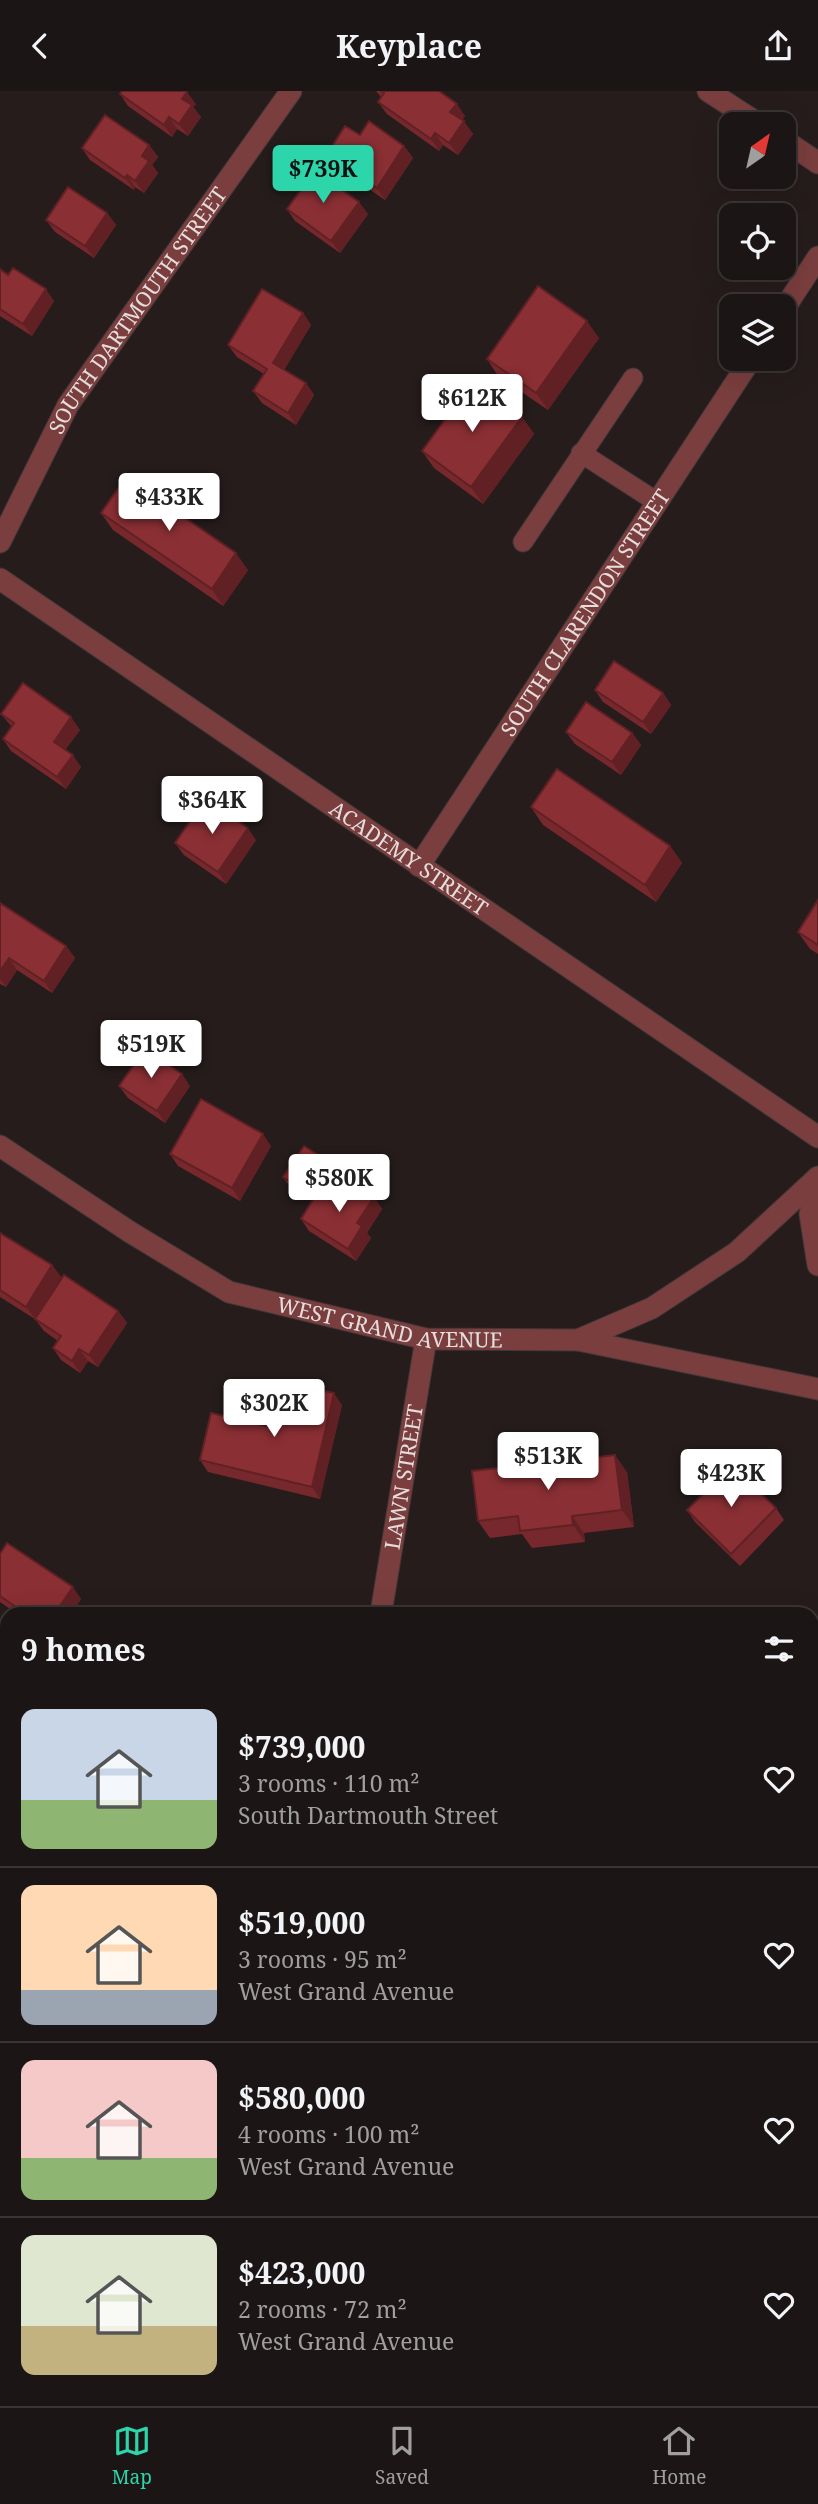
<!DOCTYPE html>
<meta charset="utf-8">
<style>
body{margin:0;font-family:"Noto Serif",serif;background:#292222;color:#f1f3f6;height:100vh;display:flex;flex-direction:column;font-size:26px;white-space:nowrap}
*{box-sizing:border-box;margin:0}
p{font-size:23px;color:#a09fa0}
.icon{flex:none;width:38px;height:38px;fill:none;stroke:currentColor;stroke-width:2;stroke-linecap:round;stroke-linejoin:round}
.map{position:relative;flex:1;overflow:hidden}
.details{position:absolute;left:0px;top:1516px;width:819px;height:800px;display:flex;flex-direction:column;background:#1c1515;border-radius:21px 21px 0 0;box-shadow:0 7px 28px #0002,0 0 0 2px #3a3434}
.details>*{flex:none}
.needle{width:46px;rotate:34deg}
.fabs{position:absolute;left:719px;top:21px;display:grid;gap:14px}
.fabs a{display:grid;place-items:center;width:77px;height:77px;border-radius:14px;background:#1c1515;box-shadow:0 7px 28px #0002,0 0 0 2px #3a3434;font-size:35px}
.price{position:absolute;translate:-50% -60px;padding:0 16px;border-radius:7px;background:#fff;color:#222;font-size:23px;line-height:46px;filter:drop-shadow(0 2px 4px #0008)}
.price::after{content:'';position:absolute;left:50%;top:42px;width:21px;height:16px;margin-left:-10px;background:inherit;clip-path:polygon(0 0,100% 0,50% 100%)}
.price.on{background:#2dd5ab;color:#111}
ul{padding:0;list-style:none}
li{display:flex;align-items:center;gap:21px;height:175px;padding:0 21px}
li+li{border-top:2px solid #3a3434}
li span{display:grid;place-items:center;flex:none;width:196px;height:140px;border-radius:14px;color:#555}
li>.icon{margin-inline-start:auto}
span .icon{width:84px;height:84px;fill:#fffc;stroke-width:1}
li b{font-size:30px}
h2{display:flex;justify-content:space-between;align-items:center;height:84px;padding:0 21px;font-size:30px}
header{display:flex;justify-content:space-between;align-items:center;height:91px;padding:0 21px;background:#1c1515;font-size:32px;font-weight:700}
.tab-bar{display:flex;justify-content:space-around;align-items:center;height:98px;border-top:2px solid #3a3434;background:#1c1515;font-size:19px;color:#a09fa0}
.tab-bar a{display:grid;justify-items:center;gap:4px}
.tab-bar .on{color:#2dd5ab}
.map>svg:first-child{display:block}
.built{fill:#352424}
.green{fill:#491819}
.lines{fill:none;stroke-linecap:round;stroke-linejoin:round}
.lane-casing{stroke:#413737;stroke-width:21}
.street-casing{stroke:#413737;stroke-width:23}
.path{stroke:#635a5a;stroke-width:4.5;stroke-dasharray:7 3.5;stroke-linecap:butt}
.lane{stroke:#7a3e3e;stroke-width:19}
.street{stroke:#7a3e3e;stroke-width:21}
.wall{fill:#77282d}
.shaded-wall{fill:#612124}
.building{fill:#8a2f34;stroke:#612124;stroke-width:2}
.labels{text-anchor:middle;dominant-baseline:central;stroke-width:5;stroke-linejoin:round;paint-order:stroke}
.street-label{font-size:21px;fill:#e5dedd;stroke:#261c1c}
</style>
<header><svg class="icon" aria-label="back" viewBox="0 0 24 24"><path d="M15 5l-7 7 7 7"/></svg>Keyplace<svg class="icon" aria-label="share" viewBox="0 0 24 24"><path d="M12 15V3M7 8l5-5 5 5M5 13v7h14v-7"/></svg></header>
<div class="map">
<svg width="818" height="2315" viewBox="0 0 818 2315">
<rect width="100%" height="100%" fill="#261c1c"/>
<path class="built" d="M0,1950L7,1954V2308H513L523,2315H0Z"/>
<g class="green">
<path d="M0,2183L7,2184V2308H71L67,2315H0Z"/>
<path d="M186,2308H435L445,2315H182Z"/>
</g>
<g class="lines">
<g class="lane-casing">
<g id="lane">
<path d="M581,362L657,411"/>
<path d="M523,451L633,287"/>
</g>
</g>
<g class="street-casing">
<g id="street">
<path d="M708,0L759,33"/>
<path d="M784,49L818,72"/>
<path d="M784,218L818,166"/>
<path id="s1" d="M0,451L68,314L291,0"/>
<path id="s2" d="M0,488L818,1046"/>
<path id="s3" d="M419,775L751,268"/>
<path id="s4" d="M0,1055L130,1141L229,1201L426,1248L578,1249L818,1298"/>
<path d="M818,1086L810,1123L818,1174"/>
<path d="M578,1249L652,1217L737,1161L817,1087"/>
<path id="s5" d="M381,1522L426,1248"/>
<path d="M0,1623L7,1628"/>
<path d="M812,2182L818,2186"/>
</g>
</g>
<g class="path">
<path d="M95,2308L104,2315"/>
<path d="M77,2315L81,2308"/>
<path d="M170,2315L174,2308"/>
</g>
<use href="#lane" class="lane"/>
<use href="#street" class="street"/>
</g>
<g class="wall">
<path d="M376,0H439L465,25L462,29L473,43L458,64L443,54L439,60L387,23L378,11L381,6Z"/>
<path d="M120,3L196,13L193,16L201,26L188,45L177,38L172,46L128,15Z"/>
<path d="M360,44L404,55L413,67L385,109L348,84L339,72L340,70L331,57Z"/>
<path d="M149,54L158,66L152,74L158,82L144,102L135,96L134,99L90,69L82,57Z"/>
<path d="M287,118L368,123L340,162L295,130Z"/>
<path d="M107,122L116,134L94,167L55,141L46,129Z"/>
<path d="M0,178L54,210L32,245L0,225Z"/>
<path d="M303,222L311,234L284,279L306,292L314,304L296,334L262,312L253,300L264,283L237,266L228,254Z"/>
<path d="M599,247L548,319L498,285L487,268Z"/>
<path d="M522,326L534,343L483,413L434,377L422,360Z"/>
<path d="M101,422L248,479L223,515L113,439Z"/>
<path d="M595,599L663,602L671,614L651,643L603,611Z"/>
<path d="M1,623L80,639L65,659L81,676L66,698L11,660L3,648L12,636Z"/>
<path d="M566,641L632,642L641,654L621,684L575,653Z"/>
<path d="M531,716L670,755L682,772L656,811L543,734Z"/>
<path d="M256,749L226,793L184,764L175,752Z"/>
<path d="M818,809V863L810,858L798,841Z"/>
<path d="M0,812L66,855L75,867L52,902L17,879L6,896L0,893Z"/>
<path d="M119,995H190L165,1032L128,1007Z"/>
<path d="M271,1055L240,1110L178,1075L170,1063Z"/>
<path d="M336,1080L323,1099L339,1110L374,1106L382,1118L367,1142L371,1147L356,1170L309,1140L301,1128L313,1109L287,1092L283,1086Z"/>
<path d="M0,1142L52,1174L61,1186L35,1228L0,1206Z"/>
<path d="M118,1220L127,1232L98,1276L88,1270L80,1282L61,1269L53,1257L58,1250L44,1240L35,1228Z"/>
<path d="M342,1314L320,1408L208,1381L200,1369Z"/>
<path d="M627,1381L634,1436L584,1442L585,1451L532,1457L522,1443L490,1447L478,1430Z"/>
<path d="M776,1417L784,1429L740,1475L695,1431L687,1419Z"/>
<path d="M0,1463L81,1508L72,1522H16L0,1511Z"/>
<path d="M818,1542V1599L812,1594V1549Z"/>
</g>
<g class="shaded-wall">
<path d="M187,1L196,13L193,16L201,26L188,45L179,33L182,8Z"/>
<path d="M457,13L465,25L459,33L450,21Z"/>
<path d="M169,26L177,38L172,46L164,34Z"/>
<path d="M464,30L473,43L458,64L449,52Z"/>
<path d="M435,42L443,54L439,60L431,48Z"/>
<path d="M149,54L158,66L152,74L158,82L144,102L135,90L142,65Z"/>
<path d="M404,55L413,67L385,109L377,97Z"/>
<path d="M127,84L135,96L134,99L125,87Z"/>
<path d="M359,111L368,123L340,162L331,150Z"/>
<path d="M107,122L116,134L94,167L85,155Z"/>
<path d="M46,198L54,210L32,245L23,233Z"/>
<path d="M303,222L311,234L281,284L273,272Z"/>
<path d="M587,230L599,247L548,319L536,302Z"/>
<path d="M306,292L314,304L296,334L288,322Z"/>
<path d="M522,326L534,343L483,413L471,396Z"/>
<path d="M236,462L248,479L223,515L212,498Z"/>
<path d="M663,602L671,614L651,643L643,631Z"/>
<path d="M71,626L80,639L62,663L54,651Z"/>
<path d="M632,642L641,654L621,684L612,671Z"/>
<path d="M73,664L81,676L66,698L57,686Z"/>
<path d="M248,737L256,749L226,793L218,781Z"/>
<path d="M670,755L682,772L656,811L645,794Z"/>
<path d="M66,855L75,867L52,902L44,890Z"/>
<path d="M9,867L17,879L6,896L0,888V880Z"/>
<path d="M182,983L190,995L165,1032L157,1020Z"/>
<path d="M263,1043L271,1055L240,1110L232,1097Z"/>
<path d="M332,1073L336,1080L315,1110L311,1104Z"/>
<path d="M374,1106L382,1118L367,1142L371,1147L356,1170L348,1158L357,1132Z"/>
<path d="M52,1174L61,1186L35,1228L26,1216Z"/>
<path d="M118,1220L127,1232L98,1276L89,1264Z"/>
<path d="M79,1258L88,1270L80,1282L72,1270Z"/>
<path d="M334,1302L342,1314L320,1408L312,1396Z"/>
<path d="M615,1364L627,1381L634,1436L622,1419Z"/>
<path d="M572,1425L584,1442L585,1451L573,1434Z"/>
<path d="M73,1496L81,1508L72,1522H55Z"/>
<path d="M7,1765V1789L3,1794L0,1790V1775Z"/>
</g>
<g class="building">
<path d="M122,0H186L187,1L182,8L192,14L179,33L169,26L164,34L120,3Z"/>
<path d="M381,0H439L457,13L450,21L464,30L449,52L435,42L431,48L378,11L384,2Z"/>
<path d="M105,24L149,54L142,65L149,70L135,90L127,84L125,87L82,57Z"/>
<path d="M369,30L404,55L377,97L339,72L344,65L331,57L345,35L360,44Z"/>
<path d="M315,79L359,111L331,150L287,118Z"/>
<path d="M68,96L107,122L85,155L46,129Z"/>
<path d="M13,177L46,198L23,233L0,218V178L8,184Z"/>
<path d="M538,195L587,230L536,302L487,268Z"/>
<path d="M262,198L303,222L273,272L306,292L288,322L253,300L267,278L228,254Z"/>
<path d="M473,290L522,326L471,396L422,360Z"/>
<path d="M126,386L236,462L212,498L101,422Z"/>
<path d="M614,570L663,602L643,631L595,599Z"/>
<path d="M23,592L71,626L54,651L73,664L57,686L3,648L14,632L1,623Z"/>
<path d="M586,611L632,642L612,671L566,641Z"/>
<path d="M557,678L670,755L645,794L531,716Z"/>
<path d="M205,708L248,737L218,781L175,752Z"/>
<path d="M818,809V854L798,841Z"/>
<path d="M0,812L66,855L44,890L9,867L0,880Z"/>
<path d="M145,958L182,983L157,1020L119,995Z"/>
<path d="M201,1008L263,1043L232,1097L170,1063Z"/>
<path d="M304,1055L332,1073L311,1104L283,1086Z"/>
<path d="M351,1091L374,1106L357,1132L362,1135L348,1158L301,1128L320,1097L339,1110Z"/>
<path d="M0,1142L52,1174L26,1216L0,1199Z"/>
<path d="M64,1184L118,1220L89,1264L79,1258L72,1270L53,1257L61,1245L35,1228Z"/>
<path d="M290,1292L334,1302L312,1396L200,1369L211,1322L279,1338Z"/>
<path d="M615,1364L622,1419L572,1425L573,1434L520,1440L518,1425L478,1430L472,1380Z"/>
<path d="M732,1374L776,1417L731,1463L687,1419Z"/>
<path d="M7,1452L73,1496L55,1522H25L0,1505V1463Z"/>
<path d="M818,1542V1588L815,1592L812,1589V1549Z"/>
<path d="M0,1739L7,1744V1765L0,1775Z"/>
<path d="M815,2253L818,2255V2315H774L779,2308H812V2258Z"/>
</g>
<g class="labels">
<g class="street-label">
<text stroke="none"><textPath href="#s1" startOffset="270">SOUTH DARTMOUTH STREET</textPath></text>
<text stroke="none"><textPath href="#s3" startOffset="303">SOUTH CLARENDON STREET</textPath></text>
<text stroke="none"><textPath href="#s2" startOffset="495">ACADEMY STREET</textPath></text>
<text stroke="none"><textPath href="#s4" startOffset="436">WEST GRAND AVENUE</textPath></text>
<text stroke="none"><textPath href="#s5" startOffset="138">LAWN STREET</textPath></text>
</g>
</g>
</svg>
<div class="fabs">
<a><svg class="needle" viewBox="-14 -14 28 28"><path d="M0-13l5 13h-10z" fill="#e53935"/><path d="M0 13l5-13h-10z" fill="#a09fa0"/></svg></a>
<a><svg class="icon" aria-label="locate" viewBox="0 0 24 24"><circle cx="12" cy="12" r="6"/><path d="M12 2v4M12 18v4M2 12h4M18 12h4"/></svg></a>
<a><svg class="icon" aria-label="layers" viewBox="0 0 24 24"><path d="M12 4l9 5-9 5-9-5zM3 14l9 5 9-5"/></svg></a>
</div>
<b class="price on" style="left:323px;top:114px">$739K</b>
<b class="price" style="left:472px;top:343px">$612K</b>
<b class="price" style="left:169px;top:442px">$433K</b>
<b class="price" style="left:212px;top:745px">$364K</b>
<b class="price" style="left:151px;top:989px">$519K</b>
<b class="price" style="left:339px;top:1123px">$580K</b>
<b class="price" style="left:274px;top:1348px">$302K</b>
<b class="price" style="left:548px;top:1401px">$513K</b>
<b class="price" style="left:731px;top:1418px">$423K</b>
<section class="details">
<h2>9 homes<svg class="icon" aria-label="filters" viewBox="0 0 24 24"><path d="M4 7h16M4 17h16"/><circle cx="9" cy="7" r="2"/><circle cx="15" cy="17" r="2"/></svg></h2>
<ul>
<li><span style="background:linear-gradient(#c9d6e8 65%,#8fb573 0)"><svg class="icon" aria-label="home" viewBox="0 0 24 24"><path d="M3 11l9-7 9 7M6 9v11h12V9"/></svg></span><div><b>$739,000</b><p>3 rooms · 110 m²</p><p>South Dartmouth Street</p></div><svg class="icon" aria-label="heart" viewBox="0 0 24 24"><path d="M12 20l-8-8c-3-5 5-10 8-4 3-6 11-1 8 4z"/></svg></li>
<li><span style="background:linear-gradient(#ffd9b3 75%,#9aa5b1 0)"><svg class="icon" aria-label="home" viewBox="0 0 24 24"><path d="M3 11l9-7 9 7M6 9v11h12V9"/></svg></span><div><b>$519,000</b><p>3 rooms · 95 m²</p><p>West Grand Avenue</p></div><svg class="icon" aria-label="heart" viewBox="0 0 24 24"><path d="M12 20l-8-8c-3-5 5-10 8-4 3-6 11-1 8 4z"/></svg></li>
<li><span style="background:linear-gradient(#f6c9c9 70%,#8fb573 0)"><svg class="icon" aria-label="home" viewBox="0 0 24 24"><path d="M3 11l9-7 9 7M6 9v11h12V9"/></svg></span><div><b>$580,000</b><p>4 rooms · 100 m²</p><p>West Grand Avenue</p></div><svg class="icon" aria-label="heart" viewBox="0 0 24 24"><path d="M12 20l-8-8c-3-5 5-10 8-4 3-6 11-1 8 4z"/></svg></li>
<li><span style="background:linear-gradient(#dfe7d0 65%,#c2b280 0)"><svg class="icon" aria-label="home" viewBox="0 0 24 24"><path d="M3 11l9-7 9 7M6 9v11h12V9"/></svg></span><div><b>$423,000</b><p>2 rooms · 72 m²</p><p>West Grand Avenue</p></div><svg class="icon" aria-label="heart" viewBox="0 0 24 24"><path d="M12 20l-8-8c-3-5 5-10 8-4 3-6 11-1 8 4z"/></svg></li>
</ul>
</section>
</div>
<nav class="tab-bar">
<a class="on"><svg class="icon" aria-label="map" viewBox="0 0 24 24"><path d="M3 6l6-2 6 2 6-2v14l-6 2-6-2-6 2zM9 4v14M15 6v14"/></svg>Map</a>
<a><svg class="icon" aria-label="saved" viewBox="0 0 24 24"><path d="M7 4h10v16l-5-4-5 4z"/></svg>Saved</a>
<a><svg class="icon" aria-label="home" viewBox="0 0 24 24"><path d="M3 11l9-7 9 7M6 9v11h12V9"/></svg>Home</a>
</nav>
